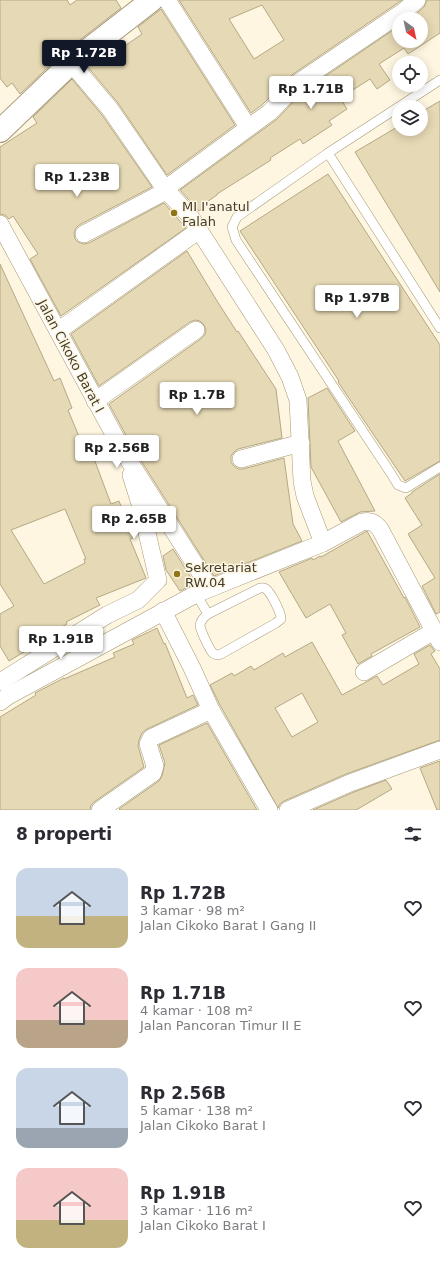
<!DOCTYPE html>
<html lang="id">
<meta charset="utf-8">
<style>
body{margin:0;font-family:"DejaVu Sans",sans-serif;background:#f2f2f3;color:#2b2b33;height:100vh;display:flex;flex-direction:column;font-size:15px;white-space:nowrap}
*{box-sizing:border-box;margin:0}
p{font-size:13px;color:#7c7c81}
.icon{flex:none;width:22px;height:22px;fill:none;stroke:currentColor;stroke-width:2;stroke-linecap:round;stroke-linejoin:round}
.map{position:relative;height:810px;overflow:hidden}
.drawer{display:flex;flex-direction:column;background:#fff;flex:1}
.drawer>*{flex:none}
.needle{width:26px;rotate:147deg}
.buttons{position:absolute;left:392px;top:12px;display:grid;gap:8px}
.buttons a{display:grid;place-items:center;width:36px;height:36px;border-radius:50%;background:#fff;box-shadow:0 2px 10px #0003;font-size:20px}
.price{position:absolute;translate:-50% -34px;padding:0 9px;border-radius:4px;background:#fff;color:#222;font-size:13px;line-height:26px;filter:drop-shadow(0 1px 2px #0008)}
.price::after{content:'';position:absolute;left:50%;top:24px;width:12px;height:9px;margin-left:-6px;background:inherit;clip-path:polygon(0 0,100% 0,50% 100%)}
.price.active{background:#111827;color:#fff}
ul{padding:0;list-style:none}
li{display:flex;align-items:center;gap:12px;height:100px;padding:0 16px}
li span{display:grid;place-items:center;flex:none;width:112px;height:80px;border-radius:12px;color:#555}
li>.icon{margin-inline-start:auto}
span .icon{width:48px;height:48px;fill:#fffc;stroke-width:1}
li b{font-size:17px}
h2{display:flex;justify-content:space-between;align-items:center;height:48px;padding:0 16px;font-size:17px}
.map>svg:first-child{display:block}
.building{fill:#e6d9b5;stroke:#b4a886;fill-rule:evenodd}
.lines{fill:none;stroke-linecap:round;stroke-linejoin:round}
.service-casing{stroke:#a49876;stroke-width:10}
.minor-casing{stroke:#a49876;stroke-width:18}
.tertiary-casing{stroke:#a49876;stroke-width:24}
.service{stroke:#fff;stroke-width:9}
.minor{stroke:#fff;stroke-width:17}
.tertiary{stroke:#fff;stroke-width:22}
.poi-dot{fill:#8f7418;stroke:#fef6e0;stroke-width:1.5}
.labels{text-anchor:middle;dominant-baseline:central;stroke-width:3;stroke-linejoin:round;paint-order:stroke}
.poi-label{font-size:13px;fill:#413c2d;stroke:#fef6e0;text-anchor:start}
.street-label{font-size:13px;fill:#413c2d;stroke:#fef6e0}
</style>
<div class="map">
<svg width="440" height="810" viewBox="0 0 440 810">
<rect width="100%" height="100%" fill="#fef6e0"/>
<g class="building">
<path d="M0,0H67L70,5L77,0H116L121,8L63,53L20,94L12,83L7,87L0,78Z"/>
<path d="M179,0H402L293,74L263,104L251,113ZM262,5L284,40L254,59L229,19Z"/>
<path d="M427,0H440V33L408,54L404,48L379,64L390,80L377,89L370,79L340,98L347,109L329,121L332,125L303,144L300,139L270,158L271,160L217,194V195L204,204L206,206L199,211L180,190L276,120L305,90L399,26V41H421V19H410L424,7Z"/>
<path d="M161,9L235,125L167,175L118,103L87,66L112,47L116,52L142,34L138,27Z"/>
<path d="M72,79L102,115L152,187L79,225L76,228L74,233L75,239L78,242L83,244L89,243L164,203L186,228L61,316L30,259L38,254L13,216L9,219L5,215L0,214V147L37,123L33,117Z"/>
<path d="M440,101V292L355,152L399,126V129H421V112Z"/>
<path d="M328,174L440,345V461L405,481L338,382L339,381L240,231Z"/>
<path d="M187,251L217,301L237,332L238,331L276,389L282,438L238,449L234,452L231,456V462L234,466L238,469H243L284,458L293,524L302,541L214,576L133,448L109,404L202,338L205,334L206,330L204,325L200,321L195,320L190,322L99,386L71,334Z"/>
<path d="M0,264L54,381L60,378L72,408L68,410L85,451L90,448L111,504L119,501L133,538L130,539L146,578L96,598L100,605L66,622L67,624L36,642L37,644L9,661L0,646V614L14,606L0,584ZM65,509L86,559H84L85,563L44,584L11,530Z"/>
<path d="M327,388L355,431L338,441L375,511L360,512L341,522L311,467L308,398Z"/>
<path d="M440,474V612L436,614L422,586L435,578L408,534L422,525L405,498L412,493V492Z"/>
<path d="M367,531L404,598L405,597L420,627L371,654L372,656L358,664L342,635L346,633L330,604L306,618L279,572L312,558L313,560L320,556L321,557L351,540Z"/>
<path d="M173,549L195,584L180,591L166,570L163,556Z"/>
<path d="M157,628L164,644L165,643L187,698L193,695L198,705L147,729L142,733L139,740L138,746L144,767L94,802L91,805L90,810H0V717L36,695L35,693L64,678V679L115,657L113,653L134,644L132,640Z"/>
<path d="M312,642L342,695L377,676L383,685L419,664L414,654L430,645L435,651L431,654L440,669V740L346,774L284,801L280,804L278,808L220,705L210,685L232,673L234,676L251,666L254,670L283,653L285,657ZM302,693L318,722L292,737L275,708Z"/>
<path d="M207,723L257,810H120L119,809L159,781L162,776L165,763L159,745Z"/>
<path d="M440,761V810H437L420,768Z"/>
<path d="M386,780L392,789L356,810H313L354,792Z"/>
</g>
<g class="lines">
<g class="service-casing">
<g id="service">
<path d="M440,80L328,153L237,217L232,227L236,240L390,472L398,485L406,488L440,467"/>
<path d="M328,153L440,328"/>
<path d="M260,588C263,588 263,587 266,589C271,593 281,612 281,619L276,623L221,654C218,655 214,655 212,652C209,648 200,630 200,625C201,620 204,617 208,614Z"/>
<path d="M196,594L208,614"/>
</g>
</g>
<g class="minor-casing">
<g id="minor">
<path d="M167,0L248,127"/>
<path d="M71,63L110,109L165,189L190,216L276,350L290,377L298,400L302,481L305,496L323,543"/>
<path d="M165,189L270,112L299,82L404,11L417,0"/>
<path d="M0,224L124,453L210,588"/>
<path d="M84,234L166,191"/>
<path d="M58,331L198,231"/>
<path d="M95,401L196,330"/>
<path d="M241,459L301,443"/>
<path d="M163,611L192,668L211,710L269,810"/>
<path d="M364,672L434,631"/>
<path d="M0,682L107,615L138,600L158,580L141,507L131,475"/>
<path d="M0,702L8,696L196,594L323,543L362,522C371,520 375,523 380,529L440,642"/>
<path d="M100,810L153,773L155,766L148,744L151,738L211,710"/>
<path d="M288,810L350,783L440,750"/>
</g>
</g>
<g class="tertiary-casing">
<path id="tertiary" d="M0,131L71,63L152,0"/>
</g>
<use href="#service" class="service"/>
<use href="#minor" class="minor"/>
<use href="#tertiary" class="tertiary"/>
</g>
<g class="poi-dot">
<circle cx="174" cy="213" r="4"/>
<circle cx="177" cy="574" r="4"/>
</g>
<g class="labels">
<g class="poi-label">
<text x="182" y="206">MI I'anatul<tspan x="182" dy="15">Falah</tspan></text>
<text x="185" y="567">Sekretariat<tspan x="185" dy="15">RW.04</tspan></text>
</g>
<g class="street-label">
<text transform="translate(71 356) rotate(62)">Jalan Cikoko Barat I</text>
</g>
</g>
</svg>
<div class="buttons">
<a><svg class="needle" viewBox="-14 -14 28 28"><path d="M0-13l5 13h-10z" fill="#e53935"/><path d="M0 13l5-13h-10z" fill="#7c7c81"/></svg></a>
<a><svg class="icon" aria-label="locate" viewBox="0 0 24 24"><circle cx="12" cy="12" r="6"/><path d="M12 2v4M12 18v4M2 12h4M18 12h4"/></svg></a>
<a><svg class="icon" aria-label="layers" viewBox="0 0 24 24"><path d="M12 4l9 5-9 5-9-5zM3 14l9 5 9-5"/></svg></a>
</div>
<b class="price active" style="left:84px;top:74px">Rp 1.72B</b>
<b class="price" style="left:311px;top:110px">Rp 1.71B</b>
<b class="price" style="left:77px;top:198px">Rp 1.23B</b>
<b class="price" style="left:357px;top:319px">Rp 1.97B</b>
<b class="price" style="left:197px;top:416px">Rp 1.7B</b>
<b class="price" style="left:117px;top:469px">Rp 2.56B</b>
<b class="price" style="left:134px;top:540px">Rp 2.65B</b>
<b class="price" style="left:61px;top:660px">Rp 1.91B</b>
</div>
<section class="drawer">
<h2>8 properti<svg class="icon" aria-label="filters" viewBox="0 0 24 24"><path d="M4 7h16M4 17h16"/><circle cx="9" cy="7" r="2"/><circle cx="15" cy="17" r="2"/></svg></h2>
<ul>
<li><span style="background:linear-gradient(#c9d6e8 60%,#c2b280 0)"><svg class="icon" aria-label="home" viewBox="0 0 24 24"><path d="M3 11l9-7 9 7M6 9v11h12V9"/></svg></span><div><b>Rp 1.72B</b><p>3 kamar · 98 m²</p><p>Jalan Cikoko Barat I Gang II</p></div><svg class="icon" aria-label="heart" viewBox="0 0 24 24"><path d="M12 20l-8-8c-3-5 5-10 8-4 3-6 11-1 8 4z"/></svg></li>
<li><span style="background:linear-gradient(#f6c9c9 65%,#b9a48a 0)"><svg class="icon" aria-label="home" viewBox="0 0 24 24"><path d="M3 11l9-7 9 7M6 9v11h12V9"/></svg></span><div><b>Rp 1.71B</b><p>4 kamar · 108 m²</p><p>Jalan Pancoran Timur II E</p></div><svg class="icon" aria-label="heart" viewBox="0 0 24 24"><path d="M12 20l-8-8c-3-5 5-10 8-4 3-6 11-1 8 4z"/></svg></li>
<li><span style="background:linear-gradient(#c9d6e8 75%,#9aa5b1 0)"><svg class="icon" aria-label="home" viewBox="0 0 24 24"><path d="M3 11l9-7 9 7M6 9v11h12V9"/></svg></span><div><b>Rp 2.56B</b><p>5 kamar · 138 m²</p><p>Jalan Cikoko Barat I</p></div><svg class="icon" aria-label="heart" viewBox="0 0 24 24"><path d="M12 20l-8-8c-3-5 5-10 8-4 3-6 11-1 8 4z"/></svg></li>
<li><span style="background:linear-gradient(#f6c9c9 65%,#c2b280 0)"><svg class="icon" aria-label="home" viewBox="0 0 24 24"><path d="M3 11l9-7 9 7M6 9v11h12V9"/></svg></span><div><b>Rp 1.91B</b><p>3 kamar · 116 m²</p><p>Jalan Cikoko Barat I</p></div><svg class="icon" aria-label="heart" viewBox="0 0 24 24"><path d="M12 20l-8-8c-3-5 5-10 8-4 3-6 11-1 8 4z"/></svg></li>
</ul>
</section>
